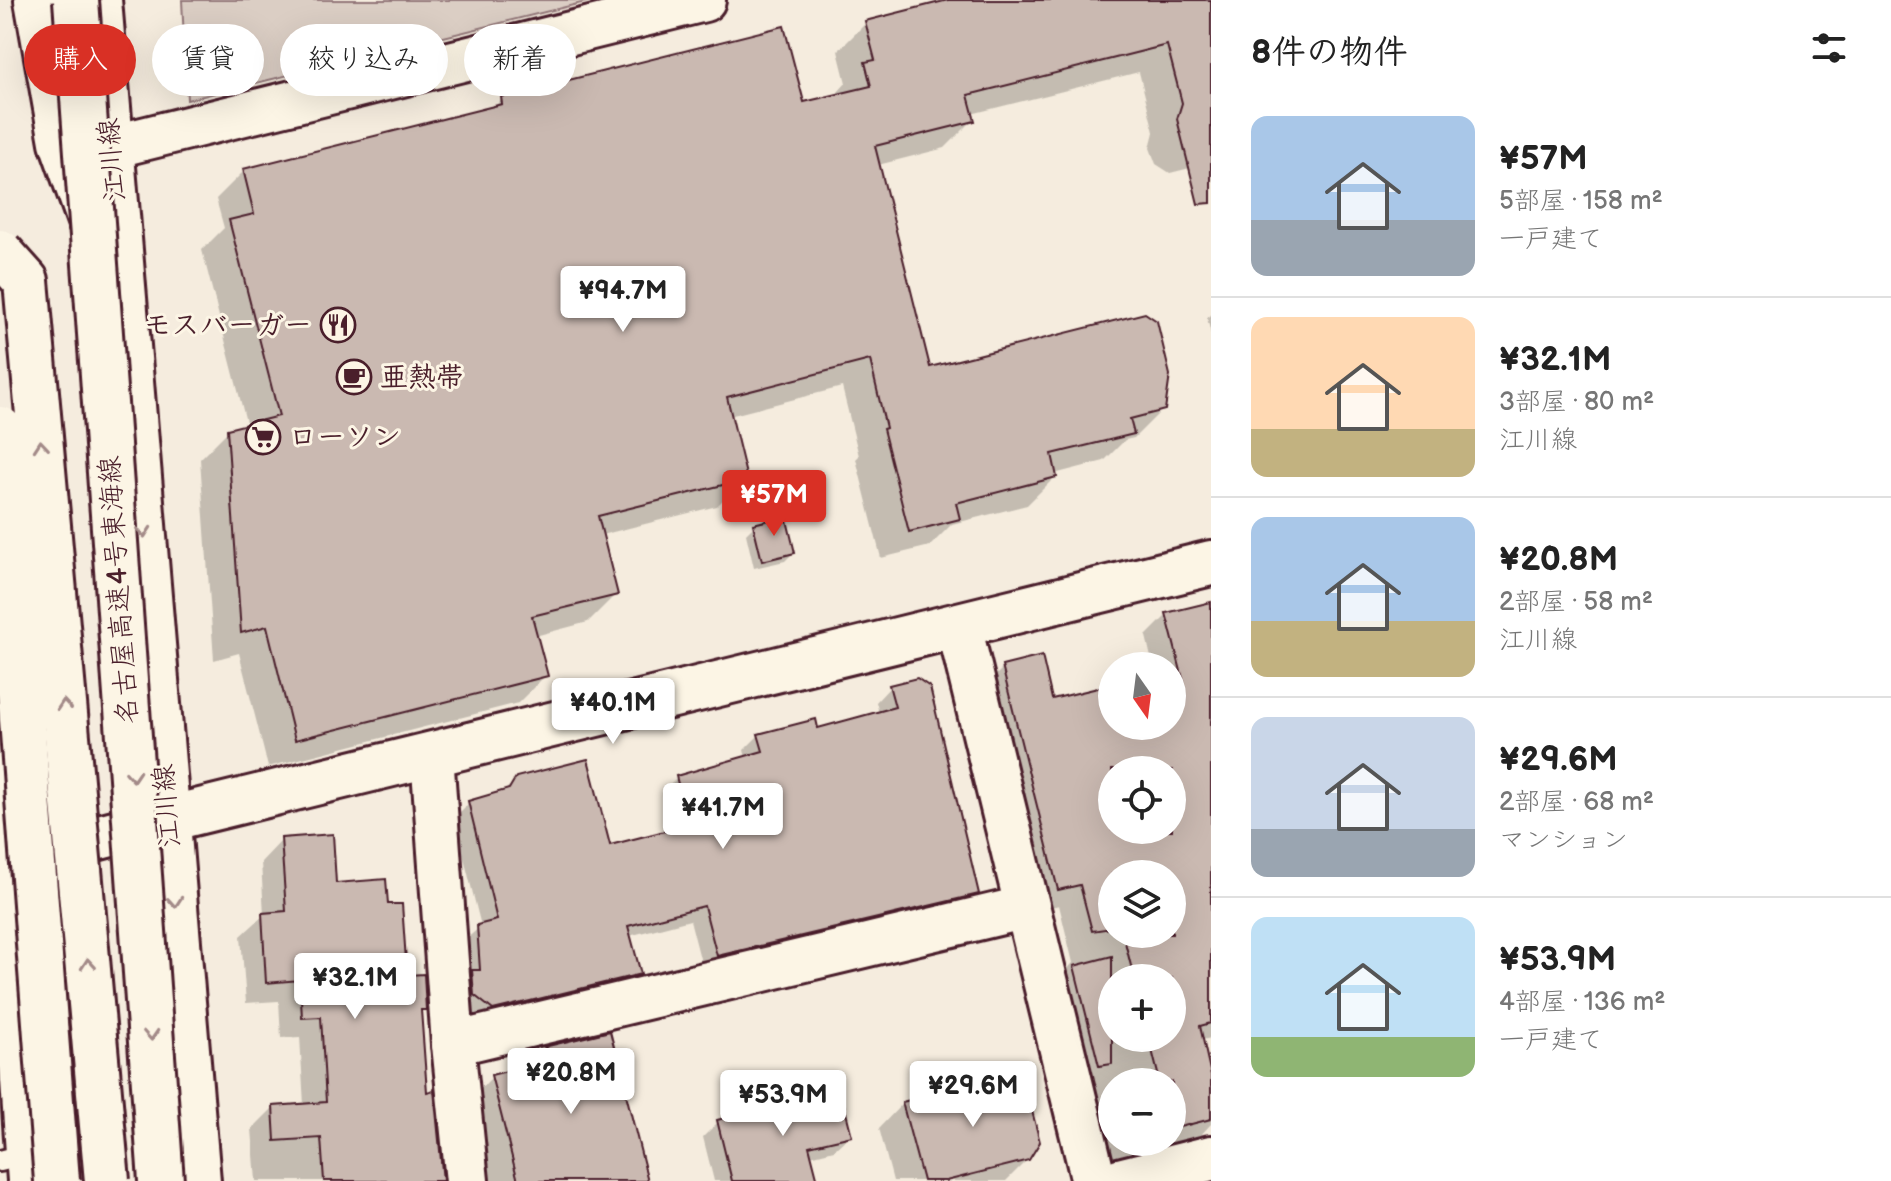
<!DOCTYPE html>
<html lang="ja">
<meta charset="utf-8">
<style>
body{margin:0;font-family:"Balsamiq Sans","Klee One",sans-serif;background:#f6f6f6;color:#222;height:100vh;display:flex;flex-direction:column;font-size:30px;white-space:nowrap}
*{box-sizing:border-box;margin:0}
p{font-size:26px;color:#767676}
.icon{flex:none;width:44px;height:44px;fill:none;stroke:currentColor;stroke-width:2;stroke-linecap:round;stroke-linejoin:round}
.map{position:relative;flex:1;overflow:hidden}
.drawer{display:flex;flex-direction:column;background:#fff;width:680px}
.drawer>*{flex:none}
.guide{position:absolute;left:24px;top:24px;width:760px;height:72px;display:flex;gap:16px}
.needle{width:52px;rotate:166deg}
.tools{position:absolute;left:1098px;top:652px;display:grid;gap:16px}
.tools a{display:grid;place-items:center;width:88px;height:88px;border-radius:50%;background:#fff;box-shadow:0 8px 32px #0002;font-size:40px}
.price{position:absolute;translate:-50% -68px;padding:0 18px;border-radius:8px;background:#fff;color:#222;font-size:26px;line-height:52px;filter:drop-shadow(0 2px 4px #0008)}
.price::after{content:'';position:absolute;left:50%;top:48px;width:24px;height:18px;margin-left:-12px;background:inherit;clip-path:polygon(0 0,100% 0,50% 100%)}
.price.current{background:#d93025;color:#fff}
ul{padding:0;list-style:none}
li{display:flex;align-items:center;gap:24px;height:200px;padding:0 40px}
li+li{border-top:2px solid #e0e0e0}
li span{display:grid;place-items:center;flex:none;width:224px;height:160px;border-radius:16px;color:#555}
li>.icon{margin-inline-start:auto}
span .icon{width:96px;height:96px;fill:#fffc;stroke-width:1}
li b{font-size:34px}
h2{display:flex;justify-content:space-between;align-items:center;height:96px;padding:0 40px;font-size:34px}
.tag{padding:0 28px;border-radius:36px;background:#fff;box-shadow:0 8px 32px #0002;font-size:28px;line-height:72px}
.tag.current{background:#d93025;color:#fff}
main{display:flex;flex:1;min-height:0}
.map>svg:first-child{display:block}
.park{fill:#dbcec4;stroke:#927678;stroke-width:2}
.shadow{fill:#0003;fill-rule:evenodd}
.building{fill:#cab9b1;stroke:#4a1f2b;stroke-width:2;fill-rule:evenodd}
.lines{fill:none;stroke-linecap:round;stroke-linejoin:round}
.service-casing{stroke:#4a1f2b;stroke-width:26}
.minor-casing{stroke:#4a1f2b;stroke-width:48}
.tertiary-casing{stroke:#4a1f2b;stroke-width:50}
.primary-casing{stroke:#4a1f2b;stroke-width:50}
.motorway-casing{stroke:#4a1f2b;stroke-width:50}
.service{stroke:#fcf5e5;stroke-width:20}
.minor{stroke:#fcf5e5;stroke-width:42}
.tertiary{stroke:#fcf5e5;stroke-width:44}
.primary{stroke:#fcf5e5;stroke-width:44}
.motorway{stroke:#fcf5e5;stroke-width:44}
.motorway-bridge-casing{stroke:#4a1f2b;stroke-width:50;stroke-linecap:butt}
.motorway-bridge{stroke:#fcf5e5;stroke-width:44}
.oneway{stroke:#a38a88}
.labels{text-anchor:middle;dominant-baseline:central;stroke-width:6;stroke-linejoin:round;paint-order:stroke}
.street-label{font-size:28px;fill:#4a1f2b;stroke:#fcf5e5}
.poi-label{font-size:28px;font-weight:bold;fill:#4a1f2b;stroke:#fcf5e5;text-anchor:start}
</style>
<main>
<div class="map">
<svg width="1211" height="1181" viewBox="0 0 1211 1181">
<rect width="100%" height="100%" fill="#f5ecde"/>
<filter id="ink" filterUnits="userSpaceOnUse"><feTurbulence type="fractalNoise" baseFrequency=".0125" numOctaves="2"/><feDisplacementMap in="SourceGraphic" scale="16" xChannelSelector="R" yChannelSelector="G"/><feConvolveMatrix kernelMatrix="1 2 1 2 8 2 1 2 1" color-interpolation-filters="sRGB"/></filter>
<g filter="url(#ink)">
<path class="park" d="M182,0H594L187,100Z"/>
<g class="shadow">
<path d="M956,0H1211V154L1198,166L1170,173L1156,164L1150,148L1154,132L1139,72L971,114L973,120L945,148L878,165L929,370L1163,409L1134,438L1125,440L1104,461L1054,474L1055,477L1027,505L952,524L930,546L881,558L856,459L859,456L842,387L729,416L745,478L717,506L601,535L616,594L588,622L535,636L546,675L518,703L268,767L239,653L214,660L200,459L228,431L247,426L202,250L224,228L216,199L244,171L492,109L502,99L803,105L839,96L838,92L846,83L838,51L866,23Z"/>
<path d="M1211,314V334L1207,318Z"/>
<path d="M754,526L793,553L785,561L754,568L746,534Z"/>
<path d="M1211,604V1038L1202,1040L1211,1081V1124L1198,1138L1112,1158L1106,1135L1093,1138L1058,979L1073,963L1059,905L1036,911L981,690L1003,668L1051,701L1112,703V726H1172V666H1153L1146,636L1167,615ZM1112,770H1172V830H1112ZM1112,874H1172V934H1112ZM1112,978H1172V1038H1112ZM1112,1082H1172V1142H1112Z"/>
<path d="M890,687L977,893L962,908L703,970L690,920L629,936L639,974L624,989L478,1024L459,1010L463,942L481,926L454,818L469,803L502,793L517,779L609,847L671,831L662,793L677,778L746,758L744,750L759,735L817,730L879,713L876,702Z"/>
<path d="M282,840L334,885L386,907L405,977L424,1009L419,1014L425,1094L440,1181H256L252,1129L273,1108L304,1105L300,1037L281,1038L279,1001L246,1003L241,936L264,915L261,862Z"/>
<path d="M609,1034L646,1181H488L468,1102L492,1077L525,1069L545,1049Z"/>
<path d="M903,1103L1028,1159L1006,1181H893L879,1128Z"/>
<path d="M718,1122L850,1135L834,1150L810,1156L816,1181H714L703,1137Z"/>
</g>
<g class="building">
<path d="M948,0H1211V203L1198,204L1177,119L1182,103L1167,45L968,95L975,121L875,146L930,367L1145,313L1157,321L1170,375L1165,410L1130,419L1134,434L1052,454L1057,477L956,503L960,519L909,532L883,429L886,428L870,360L727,397L747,479L598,516L618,595L532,616L548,676L295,740L267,626L241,633L227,429L279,416L229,220L254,214L243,169L502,104L501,97L784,26L804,102L871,86L865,62L875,60L865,21Z"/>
<path d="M786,516L795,553L762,561L753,524Z"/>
<path d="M1211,602V1023L1200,1026L1211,1075V1119L1172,1129V1082H1160L1149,1038H1172V978H1134L1123,934H1172V874H1112V928L1092,931L1080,885L1058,890L1002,666L1042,656L1052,699L1102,687L1106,702L1112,701V726H1172V686L1184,683L1166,613ZM1112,770H1172V830H1112Z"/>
<path d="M917,678L930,687L979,894L717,956L704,906L628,926L641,974L493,1010L474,995L472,970H480L477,925L497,920L468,801L509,789L516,777L588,759L610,845L688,825L676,776L763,751L758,734L816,719L818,728L895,707L889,685Z"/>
<path d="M333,834L336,883L386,879L388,904H402L407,975L424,974L426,1010H421L427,1092L434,1090L443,1181H324L321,1138L275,1141L273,1106L326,1102L321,1017L302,1018L300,980L266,983L262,913L286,911L281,838Z"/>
<path d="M1112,956V1064L1099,1066L1074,966Z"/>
<path d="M610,1031L648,1181H518L491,1075L559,1058L544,1047Z"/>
<path d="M1022,1072L1040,1142L1029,1160L946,1181H923L902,1102Z"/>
<path d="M840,1089L852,1136L809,1146L818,1181H732L717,1120Z"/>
</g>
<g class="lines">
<g class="service-casing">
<path id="service" d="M0,1161L28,1154"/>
</g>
<g class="minor-casing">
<g id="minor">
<path d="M111,147L704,0"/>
<path d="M432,755L453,1044L467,1181"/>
<path d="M453,1044L1027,907"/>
</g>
</g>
<g class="tertiary-casing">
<g id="tertiary">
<path d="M959,626L1094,1181"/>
<path d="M0,863L168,819L1211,563"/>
<path d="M1119,1181L1211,1158"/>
</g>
</g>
<g class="primary-casing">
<g id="primary">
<path d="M99,0L198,1181"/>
<path d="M0,748L30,1181"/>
</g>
</g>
<g class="motorway-casing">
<path id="motorway" d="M37,0L62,142L126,322"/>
</g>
<use href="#service" class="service"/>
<use href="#minor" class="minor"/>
<use href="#tertiary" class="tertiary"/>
<use href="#primary" class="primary"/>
<use href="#motorway" class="motorway"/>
<g class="motorway-bridge-casing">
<g id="motorway-bridge">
<path d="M76,0L161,1181"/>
<path d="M0,252L26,281L107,1181"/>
<path d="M0,429L57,1181"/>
</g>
</g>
<use href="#motorway-bridge" class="motorway-bridge"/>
</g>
<defs><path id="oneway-chevron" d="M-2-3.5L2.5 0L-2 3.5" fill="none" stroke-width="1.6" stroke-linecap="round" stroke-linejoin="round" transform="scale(2)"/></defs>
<g class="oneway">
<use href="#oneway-chevron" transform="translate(41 446) rotate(-95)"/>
<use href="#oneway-chevron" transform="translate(144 532) rotate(85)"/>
<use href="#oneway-chevron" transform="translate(64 705) rotate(-95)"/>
<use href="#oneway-chevron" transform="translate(133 776) rotate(86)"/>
<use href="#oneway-chevron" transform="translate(175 902) rotate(85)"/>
<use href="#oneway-chevron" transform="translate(88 964) rotate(-95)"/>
<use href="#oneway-chevron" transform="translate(151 1035) rotate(86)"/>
</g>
</g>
<defs>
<g id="restaurant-ring" transform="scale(1.8)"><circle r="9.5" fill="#fcf5e5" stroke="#4a1f2b" stroke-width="1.5"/><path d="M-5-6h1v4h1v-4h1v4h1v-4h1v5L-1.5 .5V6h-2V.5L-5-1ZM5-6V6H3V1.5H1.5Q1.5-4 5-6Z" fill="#4a1f2b"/></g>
<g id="cafe-ring" transform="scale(1.8)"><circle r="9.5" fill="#fcf5e5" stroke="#4a1f2b" stroke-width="1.5"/><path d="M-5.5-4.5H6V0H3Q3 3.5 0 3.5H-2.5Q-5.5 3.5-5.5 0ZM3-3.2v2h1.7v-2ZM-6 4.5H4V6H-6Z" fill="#4a1f2b"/></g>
<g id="supermarket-ring" transform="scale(1.8)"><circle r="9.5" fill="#fcf5e5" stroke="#4a1f2b" stroke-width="1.5"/><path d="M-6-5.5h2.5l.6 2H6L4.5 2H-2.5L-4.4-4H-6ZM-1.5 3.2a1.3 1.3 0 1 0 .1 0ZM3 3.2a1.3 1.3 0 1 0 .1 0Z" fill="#4a1f2b"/></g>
</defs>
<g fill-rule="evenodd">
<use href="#restaurant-ring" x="338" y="325"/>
<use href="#cafe-ring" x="354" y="377"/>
<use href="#supermarket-ring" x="263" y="437"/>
</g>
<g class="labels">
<g class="street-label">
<text transform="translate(112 160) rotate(-95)">江川線</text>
<text transform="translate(119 590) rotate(-94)">名古屋高速4号東海線</text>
<text transform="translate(167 806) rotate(-95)">江川線</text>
</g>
<g class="poi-label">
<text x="312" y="325" text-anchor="end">モスバーガー</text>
<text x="380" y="377">亜熱帯</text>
<text x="289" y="437">ローソン</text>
</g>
</g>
</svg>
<div class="tools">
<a><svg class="needle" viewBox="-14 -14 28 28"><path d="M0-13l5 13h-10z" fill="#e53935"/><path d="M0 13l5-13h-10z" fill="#767676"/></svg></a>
<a><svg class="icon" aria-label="locate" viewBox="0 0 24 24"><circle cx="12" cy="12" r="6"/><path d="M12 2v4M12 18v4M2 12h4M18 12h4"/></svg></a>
<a><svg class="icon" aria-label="layers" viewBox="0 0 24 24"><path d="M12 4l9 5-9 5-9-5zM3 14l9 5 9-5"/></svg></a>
<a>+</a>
<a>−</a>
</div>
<b class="price" style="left:623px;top:334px">¥94.7M</b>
<b class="price current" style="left:774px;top:538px">¥57M</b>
<b class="price" style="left:613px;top:746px">¥40.1M</b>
<b class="price" style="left:723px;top:851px">¥41.7M</b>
<b class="price" style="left:355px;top:1021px">¥32.1M</b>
<b class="price" style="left:571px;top:1116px">¥20.8M</b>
<b class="price" style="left:973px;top:1129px">¥29.6M</b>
<b class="price" style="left:783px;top:1138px">¥53.9M</b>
<div class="guide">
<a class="tag current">購入</a>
<a class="tag">賃貸</a>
<a class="tag">絞り込み</a>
<a class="tag">新着</a>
</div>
</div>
<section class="drawer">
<h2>8件の物件<svg class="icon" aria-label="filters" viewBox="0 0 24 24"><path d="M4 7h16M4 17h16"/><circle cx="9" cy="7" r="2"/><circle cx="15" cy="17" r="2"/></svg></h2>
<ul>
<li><span style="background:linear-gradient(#a9c7e8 65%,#9aa5b1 0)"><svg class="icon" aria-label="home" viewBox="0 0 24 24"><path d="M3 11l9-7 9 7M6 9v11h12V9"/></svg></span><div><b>¥57M</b><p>5部屋 · 158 m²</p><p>一戸建て</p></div></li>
<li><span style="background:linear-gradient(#ffd9b3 70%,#c2b280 0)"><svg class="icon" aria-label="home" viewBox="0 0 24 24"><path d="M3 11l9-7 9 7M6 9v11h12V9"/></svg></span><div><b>¥32.1M</b><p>3部屋 · 80 m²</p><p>江川線</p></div></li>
<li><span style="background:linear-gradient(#a9c7e8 65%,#c2b280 0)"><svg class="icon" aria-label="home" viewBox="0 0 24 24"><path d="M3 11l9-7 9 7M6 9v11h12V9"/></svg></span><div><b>¥20.8M</b><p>2部屋 · 58 m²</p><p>江川線</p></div></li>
<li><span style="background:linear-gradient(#c9d6e8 70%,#9aa5b1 0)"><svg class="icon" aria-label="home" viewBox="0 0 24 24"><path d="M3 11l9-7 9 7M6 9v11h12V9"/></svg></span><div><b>¥29.6M</b><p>2部屋 · 68 m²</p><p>マンション</p></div></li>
<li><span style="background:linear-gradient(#bfe0f5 75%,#8fb573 0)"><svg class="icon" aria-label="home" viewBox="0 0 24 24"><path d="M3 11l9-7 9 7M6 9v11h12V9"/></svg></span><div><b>¥53.9M</b><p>4部屋 · 136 m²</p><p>一戸建て</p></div></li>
</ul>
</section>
</main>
